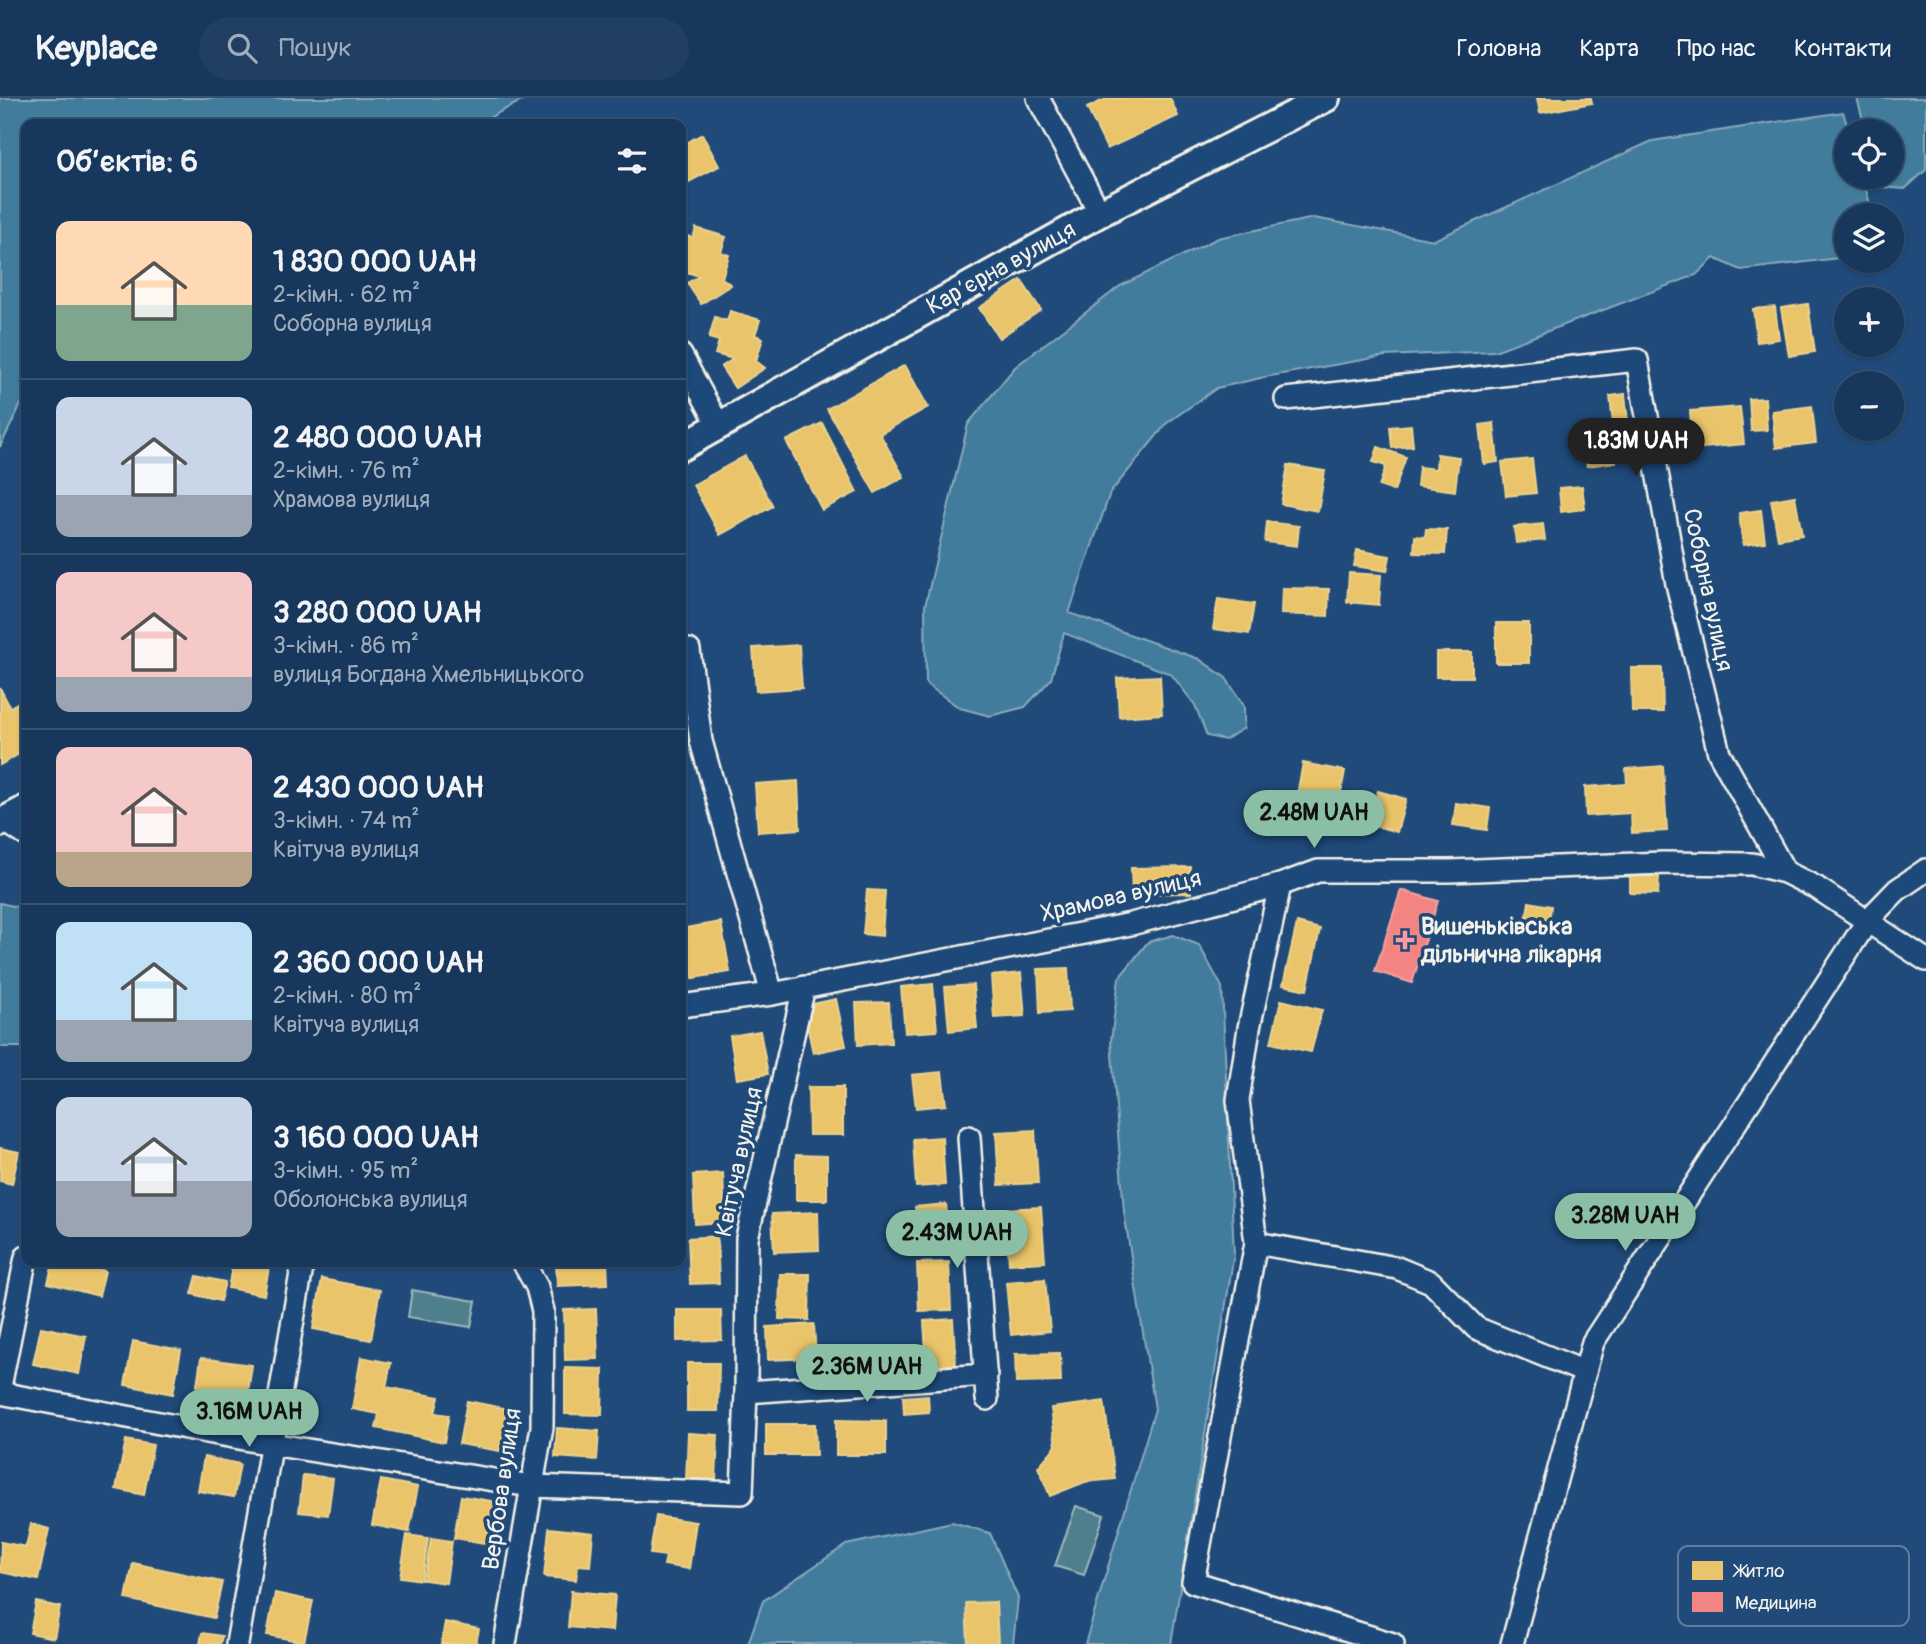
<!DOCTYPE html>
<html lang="uk">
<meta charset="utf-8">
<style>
body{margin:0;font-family:Pangolin,sans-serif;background:#203f62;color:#f1f3f6;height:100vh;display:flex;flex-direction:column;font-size:26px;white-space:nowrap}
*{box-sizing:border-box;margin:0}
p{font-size:23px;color:#9eacbb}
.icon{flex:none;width:38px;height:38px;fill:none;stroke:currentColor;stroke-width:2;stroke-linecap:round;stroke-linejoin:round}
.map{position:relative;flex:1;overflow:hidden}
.drawer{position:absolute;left:21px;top:21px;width:665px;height:1148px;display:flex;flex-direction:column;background:#17385c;border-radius:14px;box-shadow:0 2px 5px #0004,0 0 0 2px #365272}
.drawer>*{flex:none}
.tools{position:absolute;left:1834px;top:21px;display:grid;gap:14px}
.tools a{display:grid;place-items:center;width:70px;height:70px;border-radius:50%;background:#17385c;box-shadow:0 2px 5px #0004,0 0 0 2px #365272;font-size:35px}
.price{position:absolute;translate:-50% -60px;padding:0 16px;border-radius:24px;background:#8abfa5;color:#111;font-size:23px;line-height:46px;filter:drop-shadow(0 2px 4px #0008)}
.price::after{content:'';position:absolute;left:50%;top:42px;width:21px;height:16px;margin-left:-10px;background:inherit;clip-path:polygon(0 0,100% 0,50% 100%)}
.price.on{background:#222;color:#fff}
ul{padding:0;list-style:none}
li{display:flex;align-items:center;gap:21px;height:175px;padding:0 35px}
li+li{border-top:2px solid #365272}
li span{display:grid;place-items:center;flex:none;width:196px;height:140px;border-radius:14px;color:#555}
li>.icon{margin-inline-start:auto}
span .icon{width:84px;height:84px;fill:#fffc;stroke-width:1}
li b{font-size:30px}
h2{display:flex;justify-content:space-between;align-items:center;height:84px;padding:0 35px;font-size:30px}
header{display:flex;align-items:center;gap:42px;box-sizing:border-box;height:98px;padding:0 35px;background:#17385c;border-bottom:2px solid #365272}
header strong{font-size:33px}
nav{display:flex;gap:38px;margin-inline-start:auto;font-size:24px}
.search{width:490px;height:63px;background:#203f62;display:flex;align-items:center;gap:18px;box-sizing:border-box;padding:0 24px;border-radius:38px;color:#9eacbb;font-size:26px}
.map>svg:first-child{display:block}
.green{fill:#4e808c;stroke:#a1b8ba;stroke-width:2}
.water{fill:#427b9c;stroke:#89aaba;stroke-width:2}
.homes{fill:#e9c46a;stroke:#ecd290;stroke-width:2}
.health{fill:#f28482;stroke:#f3a5a1;stroke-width:2}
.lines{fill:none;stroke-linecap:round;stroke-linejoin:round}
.minor-casing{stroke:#f4f1e8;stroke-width:26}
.tertiary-casing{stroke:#f4f1e8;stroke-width:32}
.minor{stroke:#1f4a7a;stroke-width:21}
.tertiary{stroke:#1f4a7a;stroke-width:26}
.poi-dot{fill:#ff9aa2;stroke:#1f4a7a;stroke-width:2.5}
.labels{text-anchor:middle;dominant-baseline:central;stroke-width:7;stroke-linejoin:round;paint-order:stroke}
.street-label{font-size:24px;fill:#f4f1e8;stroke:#1f4a7a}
.poi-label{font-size:24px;font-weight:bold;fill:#f4f1e8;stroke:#1f4a7a;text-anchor:start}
.key{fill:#1f4a7a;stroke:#5f7c9b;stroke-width:2}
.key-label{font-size:19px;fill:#f4f1e8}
</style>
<header>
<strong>Keyplace</strong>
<div class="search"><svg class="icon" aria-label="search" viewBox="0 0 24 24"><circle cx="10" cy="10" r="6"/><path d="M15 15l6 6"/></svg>Пошук</div>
<nav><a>Головна</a><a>Карта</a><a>Про нас</a><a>Контакти</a></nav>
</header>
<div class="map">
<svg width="1926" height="1546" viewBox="0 0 1926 1546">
<rect width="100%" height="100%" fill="#1f4a7a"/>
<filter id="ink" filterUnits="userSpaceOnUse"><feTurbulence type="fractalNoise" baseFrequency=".0143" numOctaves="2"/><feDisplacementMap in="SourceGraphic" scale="14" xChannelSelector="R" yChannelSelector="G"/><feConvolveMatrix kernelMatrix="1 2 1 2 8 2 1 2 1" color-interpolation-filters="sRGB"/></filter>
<g filter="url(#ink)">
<g class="green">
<path d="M412,1192L476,1203L471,1229L408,1219Z"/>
<path d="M1076,1408L1104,1417L1084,1477L1055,1468Z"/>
</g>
<g class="water">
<path d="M0,0H527L477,26H26V296L0,349Z"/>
<path d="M1857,0H1926V72L1905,91L1880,89L1877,79H1892V33H1866Z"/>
<path d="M1843,14L1849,33H1846V79H1862L1873,116L1846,117V159L1741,172L1714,160L1696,177L1495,253L1385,258L1265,279L1217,290L1167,325L1110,395L1069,515L1199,561L1226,580L1244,608V630L1225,642L1207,638L1195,607L1171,576L1064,535L1051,581L1025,609L990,618L960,610L926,586L925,508L968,326L1015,269L1120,188L1218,140L1314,120L1434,142L1652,43Z"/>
<path d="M0,805L26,811V949H0Z"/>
<path d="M1173,837L1199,847L1222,889L1234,1156L1171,1546H1085L1155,1311L1124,1114L1111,943L1119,880L1148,844Z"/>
<path d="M952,1424L990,1435L1018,1500L1013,1546H748L763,1503L846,1447Z"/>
</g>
<g class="homes">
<path d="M1108,0H1170L1178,18L1107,51L1087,10Z"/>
<path d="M1537,0H1591L1592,5L1540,15Z"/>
<path d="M673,20L677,26H661Z"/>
<path d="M681,34L686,45L702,36L719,68L681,88Z"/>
<path d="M696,130L726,139L721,154L729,157L722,180L731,187L701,206L687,185L699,178L681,172L685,160L681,159V136L693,140Z"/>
<path d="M1021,182L1041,212L999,240L979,210Z"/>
<path d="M1808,206L1815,254L1789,258L1781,210Z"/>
<path d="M1775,209L1779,241L1757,244L1753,211Z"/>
<path d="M730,213L760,222L755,237L763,240L756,263L765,270L735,290L721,269L733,261L715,256L719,243L709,240L715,219L727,223Z"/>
<path d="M905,267L928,309L880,336L904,379L875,395L827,311Z"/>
<path d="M1625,296L1628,324L1613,325L1610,298Z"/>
<path d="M1765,300L1767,332L1751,333L1749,301Z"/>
<path d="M681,303L688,318L681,321Z"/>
<path d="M1812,308L1816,345L1776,350L1772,313Z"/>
<path d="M1740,309L1744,346L1693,351L1690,313Z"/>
<path d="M822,325L857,394L822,412L786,343Z"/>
<path d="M1494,325L1498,364L1484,366L1480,327Z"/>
<path d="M1411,327L1413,348L1392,350L1390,329Z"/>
<path d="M1852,331H1892V334L1854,340Z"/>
<path d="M1612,335L1616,364L1587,368L1583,338Z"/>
<path d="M1378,349L1406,359L1394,393L1379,388L1386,368L1373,364Z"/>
<path d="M1437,356L1459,359L1455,393L1417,388L1419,369L1436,371Z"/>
<path d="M745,358L773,408L720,437L693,387Z"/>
<path d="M1532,361L1536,395L1506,398L1502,364Z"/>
<path d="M1288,367L1325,373L1318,413L1281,406Z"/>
<path d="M1582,388L1585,411L1561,414L1559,390Z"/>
<path d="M1795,398L1802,437L1778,441L1771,402Z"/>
<path d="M1761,412L1765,444L1743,447L1739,415Z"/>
<path d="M1267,424L1299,428L1297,448L1265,444Z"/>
<path d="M1543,426L1545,442L1516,445L1514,429Z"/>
<path d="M1426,431L1447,432L1445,456L1414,455L1415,438L1425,439Z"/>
<path d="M681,444L687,456L681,459Z"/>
<path d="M1357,452L1390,458L1387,473L1354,468Z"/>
<path d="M1349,475L1381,477L1379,507L1347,504Z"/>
<path d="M1282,490L1329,491L1328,518L1281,516Z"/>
<path d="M1218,501L1254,506L1249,536L1213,531Z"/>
<rect x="1496" y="525" width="33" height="40"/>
<path d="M799,547L802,590L756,593L753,550Z"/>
<rect x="1436" y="554" width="36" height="25"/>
<path d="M1631,570H1662L1663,614H1632Z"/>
<path d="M1160,578L1162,616L1119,619L1117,580Z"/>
<path d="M0,590L10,609L26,600V652L0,667Z"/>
<path d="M1303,665L1345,673L1337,715L1295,707Z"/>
<path d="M1663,668L1667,733L1632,735L1631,715L1586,718L1585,689L1627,686L1626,671Z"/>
<path d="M798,683L800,731L758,734L755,686Z"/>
<path d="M1378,693L1406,701L1397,734L1369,726Z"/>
<path d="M1456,705L1490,710L1487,732L1453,727Z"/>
<path d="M1190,769L1191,795L1132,796L1131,770Z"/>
<path d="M1630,778L1659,779L1658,796L1630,795Z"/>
<path d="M867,792L885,793L882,838L863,836Z"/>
<path d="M1529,804L1551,808L1548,832L1525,829Z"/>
<path d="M721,824L730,874L693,880L685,830Z"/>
<path d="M1297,825L1320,831L1307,892L1283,887Z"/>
<path d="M1068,870L1070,913L1040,915L1038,871Z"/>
<path d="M1021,875L1025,918L994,920L991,878Z"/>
<path d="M933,886L937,933L905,935L901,889Z"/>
<path d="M973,887L977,930L949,933L945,889Z"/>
<path d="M836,901L846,948L813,955L803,908Z"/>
<path d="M1281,902L1322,912L1311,954L1271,945Z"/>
<path d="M889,904L891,945L858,947L856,905Z"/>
<path d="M760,933L768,976L737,981L730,938Z"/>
<path d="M942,974L946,1007L916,1010L912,977Z"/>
<path d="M808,989H843V1037H809Z"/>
<path d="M1035,1032L1038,1085L999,1087L996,1034Z"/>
<path d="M942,1039L945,1087L916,1089L913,1041Z"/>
<path d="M0,1050L19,1054L12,1086L0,1083Z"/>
<path d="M796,1057L827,1058V1102H796Z"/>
<path d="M723,1075L725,1124L695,1126L693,1077Z"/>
<path d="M946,1106L951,1153L920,1156L915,1109Z"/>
<path d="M1041,1109L1045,1164L1009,1166L1005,1111Z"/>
<path d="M818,1114L819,1152L774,1154L772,1116Z"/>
<path d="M717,1138L719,1185L690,1186L688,1140Z"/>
<path d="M53,1164H68L105,1173L99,1198L48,1185Z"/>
<path d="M233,1164H270L264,1197L228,1190Z"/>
<path d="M556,1164H607L608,1186L557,1188Z"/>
<path d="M949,1164L951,1212L919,1213L917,1165Z"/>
<path d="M780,1176H810L809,1222L779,1221Z"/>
<path d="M197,1178L225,1184L220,1203L192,1196Z"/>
<path d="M322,1181L380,1192L371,1242L313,1231Z"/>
<path d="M1045,1181L1050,1233L1011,1237L1006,1184Z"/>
<path d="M596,1211L598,1261L565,1262L564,1212Z"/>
<path d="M677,1212H721L722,1242L677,1243Z"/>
<path d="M953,1221L956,1269L927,1270L924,1223Z"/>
<path d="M814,1226L816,1260L768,1262L767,1229Z"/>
<path d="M41,1229L86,1238L79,1276L33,1266Z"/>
<path d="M133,1243L181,1252L173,1296L125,1287Z"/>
<path d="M1060,1255L1061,1284L1016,1285L1015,1256Z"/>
<path d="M361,1259L391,1265L386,1289L439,1299L435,1315L449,1317L444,1344L376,1330L379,1316L352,1311Z"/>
<path d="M201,1260L252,1267L246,1308L195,1300Z"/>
<path d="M687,1265H719L718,1313H687Z"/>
<path d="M565,1270L603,1271L602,1317L565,1316Z"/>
<path d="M928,1297L929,1314L904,1316L903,1299Z"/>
<path d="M467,1303L519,1313L512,1355L459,1346Z"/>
<path d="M1104,1303L1115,1381L1085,1384L1050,1398L1038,1369L1056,1348L1051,1310Z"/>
<path d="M836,1322L886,1323V1357H836Z"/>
<path d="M766,1326H815L816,1357H766Z"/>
<path d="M557,1330L599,1333L597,1362L555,1359Z"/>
<path d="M688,1335L718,1337L716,1383L686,1381Z"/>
<path d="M126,1342L153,1347L144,1397L116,1391Z"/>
<path d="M204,1359L240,1366L234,1399L198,1393Z"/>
<path d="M303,1377L333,1380L328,1417L299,1414Z"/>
<path d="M381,1382L418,1389L409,1434L372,1427Z"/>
<path d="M461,1398L498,1404L491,1446L454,1440Z"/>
<path d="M656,1418L696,1424L689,1471L664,1467L666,1458L650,1456Z"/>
<path d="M31,1426L49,1431L38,1482L0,1474L1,1444L26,1449Z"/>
<path d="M549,1430L593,1435L590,1468L578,1467L576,1482L544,1479Z"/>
<path d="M407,1437L428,1440L422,1482L400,1479Z"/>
<path d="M431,1440L452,1443L446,1485L424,1482Z"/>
<path d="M133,1465L222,1484L214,1520L126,1501Z"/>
<path d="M571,1493L615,1497L612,1533L568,1529Z"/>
<path d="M275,1495L313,1503L304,1544L267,1537Z"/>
<path d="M36,1504L60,1509L54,1540L30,1535Z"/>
<path d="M996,1504L998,1546H968L966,1505Z"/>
<path d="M445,1524L479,1531L476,1546H441Z"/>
<path d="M202,1535L222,1538L220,1546H200Z"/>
</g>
<path class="health" d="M1401,792L1438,803L1412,885L1375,873Z"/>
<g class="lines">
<g class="minor-casing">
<g id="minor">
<path d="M1038,0L1100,115"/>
<path d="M681,257L719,328"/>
<path d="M1286,301L1637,262L1677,486L1719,655L1785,774"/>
<path d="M689,552L701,643L772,896"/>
<path d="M5,723L26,737"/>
<path d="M1280,787L1249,930L1238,1002L1256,1145L1193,1484L1393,1546"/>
<path d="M681,908L772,896L1131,826L1280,787L1318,773H1450L1663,765L1752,766L1785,774L1817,790L1926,862"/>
<path d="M969,1039L987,1301"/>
<path d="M1256,1145L1397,1170L1431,1184L1476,1230L1585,1274"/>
<path d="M0,1289L26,1159"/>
<path d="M746,1294L986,1277"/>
<path d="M0,1295L271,1346L531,1388L742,1395L746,1294L747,1140L804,889"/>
<path d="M237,1546L303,1164"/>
<path d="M505,1546L542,1329L543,1213L537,1189L523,1164"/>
<path d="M1512,1546L1593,1244L1868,822L1897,792L1926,772"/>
</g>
</g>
<g class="tertiary-casing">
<g id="tertiary">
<path d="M681,349L1100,115L1326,0"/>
<path d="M0,725L26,711"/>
</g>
</g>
<use href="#minor" class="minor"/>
<use href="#tertiary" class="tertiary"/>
</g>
</g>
<path class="poi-dot" d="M1401.5 831.5h7v7h7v7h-7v7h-7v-7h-7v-7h7z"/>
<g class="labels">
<g class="street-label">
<text transform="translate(1001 170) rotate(-29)">Карʼєрна вулиця</text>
<text transform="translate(1708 492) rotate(78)">Соборна вулиця</text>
<text transform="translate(1121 798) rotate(-13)">Храмова вулиця</text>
<text transform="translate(739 1064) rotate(-78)">Квітуча вулиця</text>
<text transform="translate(502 1391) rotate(-82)">Вербова вулиця</text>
</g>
<g class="poi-label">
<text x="1421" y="828">Вишеньківська<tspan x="1421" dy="28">дільнична лікарня</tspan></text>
</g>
</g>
<rect x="1678" y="1448" width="231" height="80" rx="10" class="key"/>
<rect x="1692" y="1463" width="31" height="19" fill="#e9c46a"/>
<rect x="1692" y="1494" width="31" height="20" fill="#f28482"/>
<g class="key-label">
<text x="1735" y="1479">Житло</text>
<text x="1735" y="1511">Медицина</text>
</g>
</svg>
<div class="tools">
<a><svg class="icon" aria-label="locate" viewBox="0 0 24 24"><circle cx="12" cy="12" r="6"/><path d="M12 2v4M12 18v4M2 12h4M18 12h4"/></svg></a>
<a><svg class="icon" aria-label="layers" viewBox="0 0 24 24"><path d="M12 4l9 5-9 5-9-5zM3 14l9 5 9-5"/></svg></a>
<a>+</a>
<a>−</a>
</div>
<b class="price on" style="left:1636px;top:380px">1.83M UAH</b>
<b class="price" style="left:1314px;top:752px">2.48M UAH</b>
<b class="price" style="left:1625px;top:1155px">3.28M UAH</b>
<b class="price" style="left:957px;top:1172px">2.43M UAH</b>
<b class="price" style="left:867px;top:1306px">2.36M UAH</b>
<b class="price" style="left:249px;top:1351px">3.16M UAH</b>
<section class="drawer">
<h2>Об’єктів: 6<svg class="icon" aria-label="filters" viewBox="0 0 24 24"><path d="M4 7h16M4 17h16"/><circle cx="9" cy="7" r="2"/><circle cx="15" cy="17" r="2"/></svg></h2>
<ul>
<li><span style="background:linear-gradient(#ffd9b3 60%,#7fa58c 0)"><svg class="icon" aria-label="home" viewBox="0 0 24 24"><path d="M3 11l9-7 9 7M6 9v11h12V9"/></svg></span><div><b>1 830 000 UAH</b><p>2-кімн. · 62 m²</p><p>Соборна вулиця</p></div></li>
<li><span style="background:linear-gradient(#c9d6e8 70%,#9aa5b1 0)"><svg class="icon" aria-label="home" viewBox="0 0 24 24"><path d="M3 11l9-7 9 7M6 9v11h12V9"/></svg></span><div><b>2 480 000 UAH</b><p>2-кімн. · 76 m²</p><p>Храмова вулиця</p></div></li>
<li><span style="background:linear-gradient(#f6c9c9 75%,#9aa5b1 0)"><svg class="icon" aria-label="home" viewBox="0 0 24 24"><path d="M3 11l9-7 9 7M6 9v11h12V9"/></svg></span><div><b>3 280 000 UAH</b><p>3-кімн. · 86 m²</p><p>вулиця Богдана Хмельницького</p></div></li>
<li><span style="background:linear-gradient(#f6c9c9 75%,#b9a48a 0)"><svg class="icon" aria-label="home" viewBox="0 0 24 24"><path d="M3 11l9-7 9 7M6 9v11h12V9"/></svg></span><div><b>2 430 000 UAH</b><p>3-кімн. · 74 m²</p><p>Квітуча вулиця</p></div></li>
<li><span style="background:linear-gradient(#bfe0f5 70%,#9aa5b1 0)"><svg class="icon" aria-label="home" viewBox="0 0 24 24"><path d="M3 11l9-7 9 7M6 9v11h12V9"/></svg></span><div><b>2 360 000 UAH</b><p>2-кімн. · 80 m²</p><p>Квітуча вулиця</p></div></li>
<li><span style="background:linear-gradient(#c9d6e8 60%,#9aa5b1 0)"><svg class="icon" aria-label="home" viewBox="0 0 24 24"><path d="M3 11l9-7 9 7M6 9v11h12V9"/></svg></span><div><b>3 160 000 UAH</b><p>3-кімн. · 95 m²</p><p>Оболонська вулиця</p></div></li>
</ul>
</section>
</div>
